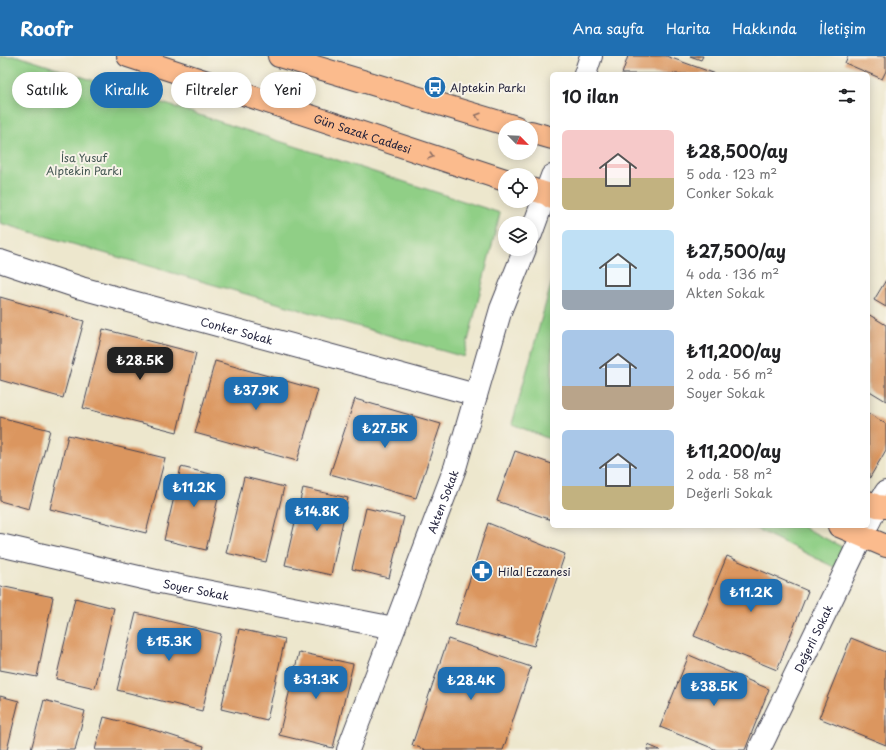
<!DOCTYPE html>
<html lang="tr">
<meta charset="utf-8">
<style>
body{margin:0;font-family:"Playpen Sans",sans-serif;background:#f6f6f6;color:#202124;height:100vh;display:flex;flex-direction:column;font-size:15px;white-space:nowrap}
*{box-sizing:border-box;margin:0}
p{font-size:13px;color:#757577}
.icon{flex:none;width:22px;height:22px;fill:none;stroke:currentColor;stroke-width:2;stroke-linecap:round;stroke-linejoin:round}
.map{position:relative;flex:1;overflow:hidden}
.panel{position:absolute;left:550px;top:16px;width:320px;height:456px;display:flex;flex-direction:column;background:#fff;border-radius:6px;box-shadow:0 2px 10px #0003}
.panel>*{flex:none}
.banner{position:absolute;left:12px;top:16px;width:380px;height:36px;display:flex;gap:8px}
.needle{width:26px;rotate:114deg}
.tools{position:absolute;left:498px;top:64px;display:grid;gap:8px}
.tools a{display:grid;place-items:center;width:40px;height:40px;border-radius:50%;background:#fff;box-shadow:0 2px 10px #0003;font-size:20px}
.price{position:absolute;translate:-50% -34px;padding:0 9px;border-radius:8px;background:#1f6fb2;color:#fff;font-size:13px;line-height:26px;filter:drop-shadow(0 1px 2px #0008)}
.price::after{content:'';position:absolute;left:50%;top:24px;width:12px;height:9px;margin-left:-6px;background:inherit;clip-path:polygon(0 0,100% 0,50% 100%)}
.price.on{background:#222;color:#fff}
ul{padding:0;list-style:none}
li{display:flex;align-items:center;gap:12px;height:100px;padding:0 12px}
li span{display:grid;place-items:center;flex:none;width:112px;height:80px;border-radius:6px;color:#555}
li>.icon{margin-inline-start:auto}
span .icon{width:48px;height:48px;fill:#fffc;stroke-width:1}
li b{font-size:17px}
h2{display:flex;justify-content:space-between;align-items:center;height:48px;padding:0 12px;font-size:17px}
.pill{padding:0 14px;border-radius:18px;background:#fff;box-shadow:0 2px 10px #0003;font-size:14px;line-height:36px}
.pill.on{background:#1f6fb2;color:#fff}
header{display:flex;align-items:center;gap:24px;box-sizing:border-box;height:56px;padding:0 20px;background:#1f6fb2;color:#fff}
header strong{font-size:19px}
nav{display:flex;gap:22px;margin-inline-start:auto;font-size:14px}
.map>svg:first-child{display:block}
.green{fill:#90cf86;stroke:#597860}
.building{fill:#db965f}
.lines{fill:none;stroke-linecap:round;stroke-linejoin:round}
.minor-casing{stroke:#404051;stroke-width:24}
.major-casing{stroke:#404051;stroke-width:24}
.minor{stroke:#fff;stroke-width:22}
.major{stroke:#fbbb8d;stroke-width:22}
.oneway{stroke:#8e6e64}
.labels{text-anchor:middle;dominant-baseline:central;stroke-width:4;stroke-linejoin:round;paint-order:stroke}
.poi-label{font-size:11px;fill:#22223b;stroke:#f7f3e8;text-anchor:start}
.street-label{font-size:11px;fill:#22223b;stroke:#f7f3e8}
.park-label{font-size:11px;fill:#435652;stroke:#f7f3e8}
</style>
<header>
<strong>Roofr</strong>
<nav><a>Ana sayfa</a><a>Harita</a><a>Hakkında</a><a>İletişim</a></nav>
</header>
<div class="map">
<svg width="886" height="694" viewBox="0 0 886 694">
<rect width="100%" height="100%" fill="#f7f3e8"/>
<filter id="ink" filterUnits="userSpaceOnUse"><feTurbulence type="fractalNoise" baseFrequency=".025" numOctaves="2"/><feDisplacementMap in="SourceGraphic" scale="8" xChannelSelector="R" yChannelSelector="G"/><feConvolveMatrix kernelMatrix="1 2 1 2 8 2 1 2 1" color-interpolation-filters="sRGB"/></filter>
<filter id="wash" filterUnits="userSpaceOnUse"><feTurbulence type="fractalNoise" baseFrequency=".012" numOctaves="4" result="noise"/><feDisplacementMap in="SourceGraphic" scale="16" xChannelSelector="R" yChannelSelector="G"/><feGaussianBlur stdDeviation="0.9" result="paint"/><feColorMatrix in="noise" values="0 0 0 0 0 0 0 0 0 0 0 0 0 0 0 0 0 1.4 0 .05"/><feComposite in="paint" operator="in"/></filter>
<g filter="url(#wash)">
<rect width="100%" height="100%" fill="#ede7cd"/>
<g class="green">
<path d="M0,0H18L500,157L464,301L0,167Z"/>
<path d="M552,225V384L512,368Z"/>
<path d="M750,470H801L848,494L838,513Z"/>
</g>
<g id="blocks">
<g class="building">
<path d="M628,0H666L716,18H622Z"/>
<path d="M690,0H703L701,4Z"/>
<path d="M848,0H886V15L882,23L845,7Z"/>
<path d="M886,224V251L874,244Z"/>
<path d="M0,241L84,265L63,342L0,324Z"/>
<path d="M868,258L886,269V345L868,334Z"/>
<path d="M103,273L196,297L177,376L83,352Z"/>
<path d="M215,305L318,334L297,405L195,377Z"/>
<path d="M355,343L441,368L416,442L330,418Z"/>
<path d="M868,357L886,368V394L869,423Z"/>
<path d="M0,361L50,374L29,453L0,445Z"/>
<path d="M68,379L165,402L146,477L50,453Z"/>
<path d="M515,395L552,408V464L497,445Z"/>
<path d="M181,411L223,421L206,494L164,484Z"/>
<path d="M244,421L284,431L266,506L226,497Z"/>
<path d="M303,432L348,442L331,519L285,509Z"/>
<path d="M366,452L404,461L389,522L352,513Z"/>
<path d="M488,467L565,498L534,590L455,569Z"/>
<path d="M727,500L808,535L777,614L694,580Z"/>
<path d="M0,530L53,541L37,621L0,614Z"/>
<path d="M75,542L114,552L95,632L56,623Z"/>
<path d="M136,557L221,578L202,655L117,634Z"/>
<path d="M239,573L285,583L267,664L221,653Z"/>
<path d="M851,582L886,596V689L819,662Z"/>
<path d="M448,583L531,611L503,694H426L412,689Z"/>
<path d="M299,596L353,608L333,692L279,679Z"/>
<path d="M689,599L769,633L745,694H717L660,671Z"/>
<path d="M0,640L19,645L7,694H0Z"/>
<path d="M44,644L85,655L75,694H31Z"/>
<path d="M104,661L154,674L204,690L203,694H95Z"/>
<path d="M648,689L660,694H647Z"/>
</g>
</g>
</g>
<g filter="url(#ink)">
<use href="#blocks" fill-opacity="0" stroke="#404051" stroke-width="1"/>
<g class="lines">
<g class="minor-casing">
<g id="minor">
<path d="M585,18L591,0"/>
<path d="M531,178L552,120"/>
<path id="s1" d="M0,205L81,232L476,339"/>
<path d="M869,466L877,450L886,436"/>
<path id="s2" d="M0,489L160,526L394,572"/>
<path id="s3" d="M348,694L455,412L501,253L525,193"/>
<path id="s4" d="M759,694L867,470"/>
</g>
</g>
<g class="major-casing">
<g id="major">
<path id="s5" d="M128,0L505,124"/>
<path d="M279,0L516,71"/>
<path d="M531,76L552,82"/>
<path d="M531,133L547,138L552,142"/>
<path d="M868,446L877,450L886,451"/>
<path d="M839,470L886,490"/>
</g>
</g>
<use href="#minor" class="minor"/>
<use href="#major" class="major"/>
</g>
<defs><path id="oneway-chevron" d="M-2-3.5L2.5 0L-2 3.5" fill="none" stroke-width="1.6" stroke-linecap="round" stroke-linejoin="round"/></defs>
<g class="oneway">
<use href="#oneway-chevron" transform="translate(478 60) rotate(-163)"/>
<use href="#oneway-chevron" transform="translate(431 100) rotate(18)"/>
</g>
</g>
<defs>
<g id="bus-disc" transform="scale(1.15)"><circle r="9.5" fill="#1f6fb2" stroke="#f7f3e8"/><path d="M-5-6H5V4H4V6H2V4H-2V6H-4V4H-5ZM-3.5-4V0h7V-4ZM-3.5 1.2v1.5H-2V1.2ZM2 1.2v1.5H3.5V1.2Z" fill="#fff"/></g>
<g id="pharmacy-disc" transform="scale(1.15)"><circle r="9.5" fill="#1f6fb2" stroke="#f7f3e8"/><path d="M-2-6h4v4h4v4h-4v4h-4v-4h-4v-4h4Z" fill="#fff"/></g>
</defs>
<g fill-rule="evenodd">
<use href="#bus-disc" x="435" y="31"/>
<use href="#pharmacy-disc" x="482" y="515"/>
</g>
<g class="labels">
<g class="poi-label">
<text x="450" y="31">Alptekin Parkı</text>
<text x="498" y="515">Hilal Eczanesi</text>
</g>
<g class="street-label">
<text stroke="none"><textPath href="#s5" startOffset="247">Gün Sazak Caddesi</textPath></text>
<text stroke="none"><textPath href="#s1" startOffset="247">Conker Sokak</textPath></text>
<text stroke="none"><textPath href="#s3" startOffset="266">Akten Sokak</textPath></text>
<text stroke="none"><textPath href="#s2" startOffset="201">Soyer Sokak</textPath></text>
<text stroke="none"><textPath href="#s4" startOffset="124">Değerli Sokak</textPath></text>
</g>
<g class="park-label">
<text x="84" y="101">İsa Yusuf<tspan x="84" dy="13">Alptekin Parkı</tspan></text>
</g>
</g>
</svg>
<div class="tools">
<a><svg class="needle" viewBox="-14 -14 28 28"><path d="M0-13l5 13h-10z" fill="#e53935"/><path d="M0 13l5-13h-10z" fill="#757577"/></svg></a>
<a><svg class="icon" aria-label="locate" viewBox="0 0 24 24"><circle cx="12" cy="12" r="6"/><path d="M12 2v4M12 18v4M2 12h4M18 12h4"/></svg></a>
<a><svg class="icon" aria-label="layers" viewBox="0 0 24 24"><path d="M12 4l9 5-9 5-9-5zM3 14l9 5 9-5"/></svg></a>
</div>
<b class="price on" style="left:140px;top:325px">₺28.5K</b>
<b class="price" style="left:256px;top:355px">₺37.9K</b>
<b class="price" style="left:385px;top:393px">₺27.5K</b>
<b class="price" style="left:194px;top:452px">₺11.2K</b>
<b class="price" style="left:317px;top:476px">₺14.8K</b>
<b class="price" style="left:751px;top:557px">₺11.2K</b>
<b class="price" style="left:169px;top:606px">₺15.3K</b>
<b class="price" style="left:316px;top:644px">₺31.3K</b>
<b class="price" style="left:471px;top:645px">₺28.4K</b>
<b class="price" style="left:714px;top:651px">₺38.5K</b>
<div class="banner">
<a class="pill">Satılık</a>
<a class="pill on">Kiralık</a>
<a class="pill">Filtreler</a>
<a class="pill">Yeni</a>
</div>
<section class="panel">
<h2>10 ilan<svg class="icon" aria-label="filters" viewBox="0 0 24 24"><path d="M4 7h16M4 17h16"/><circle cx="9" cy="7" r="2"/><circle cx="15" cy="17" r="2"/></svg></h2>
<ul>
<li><span style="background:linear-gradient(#f6c9c9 60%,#c2b280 0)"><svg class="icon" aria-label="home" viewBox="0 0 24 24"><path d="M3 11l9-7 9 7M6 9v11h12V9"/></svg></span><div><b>₺28,500/ay</b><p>5 oda · 123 m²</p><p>Conker Sokak</p></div></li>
<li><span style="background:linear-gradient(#bfe0f5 75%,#9aa5b1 0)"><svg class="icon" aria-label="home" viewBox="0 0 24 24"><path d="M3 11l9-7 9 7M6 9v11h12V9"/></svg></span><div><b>₺27,500/ay</b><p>4 oda · 136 m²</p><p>Akten Sokak</p></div></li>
<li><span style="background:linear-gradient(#a9c7e8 70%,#b9a48a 0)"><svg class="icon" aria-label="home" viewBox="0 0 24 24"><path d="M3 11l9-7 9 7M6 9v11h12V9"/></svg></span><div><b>₺11,200/ay</b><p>2 oda · 56 m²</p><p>Soyer Sokak</p></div></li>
<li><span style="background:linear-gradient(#a9c7e8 70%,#c2b280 0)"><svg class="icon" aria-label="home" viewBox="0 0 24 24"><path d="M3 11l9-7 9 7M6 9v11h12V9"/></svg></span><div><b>₺11,200/ay</b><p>2 oda · 58 m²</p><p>Değerli Sokak</p></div></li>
</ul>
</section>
</div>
